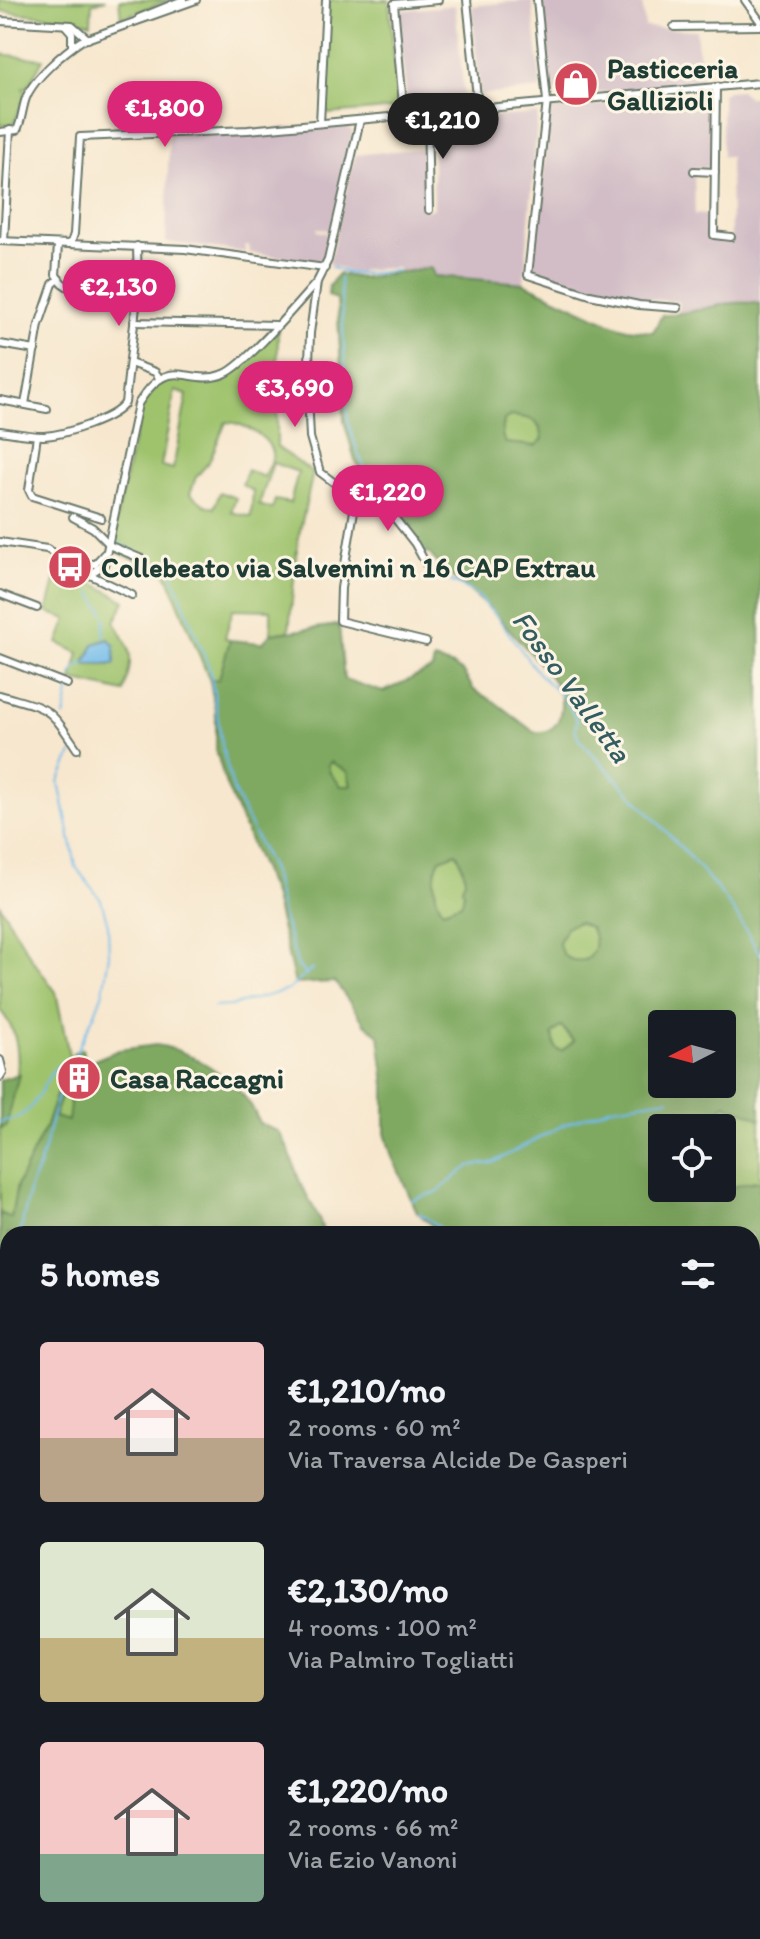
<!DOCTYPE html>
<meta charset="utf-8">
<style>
body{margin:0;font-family:Itim,sans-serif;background:#242831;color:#f1f3f6;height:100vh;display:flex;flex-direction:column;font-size:30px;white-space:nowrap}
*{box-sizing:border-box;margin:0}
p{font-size:26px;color:#9ea1a6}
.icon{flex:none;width:44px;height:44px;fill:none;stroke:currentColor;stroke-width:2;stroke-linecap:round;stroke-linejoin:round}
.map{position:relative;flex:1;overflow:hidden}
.side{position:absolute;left:0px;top:1226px;width:760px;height:714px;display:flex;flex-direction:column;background:#171b24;border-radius:24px 24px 0 0;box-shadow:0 8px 32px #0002}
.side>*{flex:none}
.needle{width:52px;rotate:264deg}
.fabs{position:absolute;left:648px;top:1010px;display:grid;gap:16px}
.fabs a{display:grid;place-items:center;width:88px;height:88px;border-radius:8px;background:#171b24;box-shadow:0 8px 32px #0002;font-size:40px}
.price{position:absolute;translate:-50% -68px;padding:0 18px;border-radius:28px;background:#db2777;color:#fff;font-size:26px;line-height:52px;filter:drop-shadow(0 2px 4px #0008)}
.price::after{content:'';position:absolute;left:50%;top:48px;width:24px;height:18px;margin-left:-12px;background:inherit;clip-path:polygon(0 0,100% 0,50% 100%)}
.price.on{background:#222;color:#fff}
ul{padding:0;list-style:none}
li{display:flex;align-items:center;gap:24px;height:200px;padding:0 40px}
li span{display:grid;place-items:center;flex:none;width:224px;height:160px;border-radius:8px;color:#555}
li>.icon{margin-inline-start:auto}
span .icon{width:96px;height:96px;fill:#fffc;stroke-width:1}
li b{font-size:34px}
h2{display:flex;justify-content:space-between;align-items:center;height:96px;padding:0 40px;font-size:34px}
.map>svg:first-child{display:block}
.industrial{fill:#d2bdc6}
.green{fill:#9fc36d;stroke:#5f8050;stroke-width:2;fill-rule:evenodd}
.forest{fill:#7fa960;stroke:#4f734a;stroke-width:2;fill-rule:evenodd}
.water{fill:#72bceb;stroke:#487c90;stroke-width:2}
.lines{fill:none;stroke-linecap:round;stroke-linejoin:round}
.stream{stroke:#72bceb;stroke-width:2}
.minor-casing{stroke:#6b786a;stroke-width:10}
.minor{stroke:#fff;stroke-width:6}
.labels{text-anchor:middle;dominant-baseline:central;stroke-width:6;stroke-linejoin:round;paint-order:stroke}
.poi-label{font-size:28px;font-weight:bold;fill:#1f3d34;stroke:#fcf5e5;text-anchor:start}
.water-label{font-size:30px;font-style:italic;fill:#345d62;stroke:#fcf5e5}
</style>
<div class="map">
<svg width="760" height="1939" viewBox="0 0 760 1939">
<rect width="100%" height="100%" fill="#fcf5e5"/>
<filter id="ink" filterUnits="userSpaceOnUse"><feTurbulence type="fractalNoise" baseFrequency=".0125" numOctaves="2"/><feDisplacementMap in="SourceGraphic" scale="16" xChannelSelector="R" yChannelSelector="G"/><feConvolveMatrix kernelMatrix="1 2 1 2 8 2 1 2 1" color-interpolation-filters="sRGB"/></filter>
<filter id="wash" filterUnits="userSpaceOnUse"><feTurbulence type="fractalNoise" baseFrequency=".006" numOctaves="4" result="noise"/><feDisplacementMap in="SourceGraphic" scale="32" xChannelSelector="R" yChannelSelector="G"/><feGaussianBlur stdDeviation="1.8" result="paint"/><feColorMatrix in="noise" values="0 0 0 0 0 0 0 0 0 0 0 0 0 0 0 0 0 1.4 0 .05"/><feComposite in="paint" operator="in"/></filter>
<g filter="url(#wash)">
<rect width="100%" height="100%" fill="#f7e7ce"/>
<g class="industrial">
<path d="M532,0L541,89L480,95L472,6Z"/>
<path d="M541,0H642L645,27L696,30L701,83L596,93L595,88L550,92Z"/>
<path d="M455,5L464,95L407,101L398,11Z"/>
<path d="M740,90L748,97H760V266L758,271L760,272V304L744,301L677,315L679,302L604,294L532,274L551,109L710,95L713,98V167L694,168L695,214L706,215L707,240H731L730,157L722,156V94L728,91Z"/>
<path d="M472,114L473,118L538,114L524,283L433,276L431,268L399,272L398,268L370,269L353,273L329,264L355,155L423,148L425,210L434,209L432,120L439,116Z"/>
<path d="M346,124L353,133L348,160H345L344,164L347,165L331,231L317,228V231L331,234L323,262L250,253L249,245L245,246V252L166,242L169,134Z"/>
</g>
<g class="green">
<path d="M0,0H106L92,4L91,23L67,18L0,11Z"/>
<path d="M119,0H170L121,18Z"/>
<path d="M328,0H389L398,108L329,114L324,107Z"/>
<path d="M0,54L43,59L28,87L23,88L26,93L14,123L0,126Z"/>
<path d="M278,329L277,447L313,473L298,539L289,631L271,634V610L233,609L225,638L230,640L219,679L210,681L167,575L110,548L141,406C167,355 193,390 228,376C244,370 265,342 278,329ZM175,391L187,395L173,469L161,466ZM226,422C243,422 275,439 272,459C271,465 266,472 264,477L247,470L242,485L253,491L251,517L231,512L236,498L220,492L214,508L205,505L190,494L196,477L209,462ZM273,463L298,472L290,503L275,500L272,509L259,505Z"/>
<path d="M510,416C529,417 539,418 543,439L535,446L505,443L502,435L504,420Z"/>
<path d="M66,568L125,601L115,622C134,654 133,656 124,692L72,680L79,653L58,643L67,619L47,612L58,569L63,572ZM108,639L110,665H87L85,662L94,644Z"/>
<path d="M331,762L348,772L351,786H341L329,773L328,765Z"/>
<path d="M456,853C462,859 463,871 465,879L462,888L464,892L462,903L443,910C433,898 432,873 440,859Z"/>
<path d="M0,905L32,959L56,992L69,1055L46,1126L17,1185L11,1218L0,1213V1129L6,1125C16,1087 29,1043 0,1010Z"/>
<circle cx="577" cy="942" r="19"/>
<path d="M561,1026L574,1041L562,1051L556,1050L551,1035Z"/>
<path d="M73,1065L94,1066L87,1086L69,1099L71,1112L68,1121L54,1117Z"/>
<path d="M726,1104L755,1116L760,1121V1182L754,1181L715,1192L710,1188H722V1128H692L699,1120Z"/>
<path d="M8,1738V1841L3,1826L0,1825V1742Z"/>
</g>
<g class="forest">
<path d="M431,268L434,276L524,283L610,323L627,329L653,332L662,315C695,315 727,297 760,304V1121L755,1116L726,1104L699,1120L692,1128H662V1188H710L715,1192C731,1191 744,1180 760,1182V1578L752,1577V1234H441L417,1212L392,1157L385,1133V1085L379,1035L365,1024L335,982L295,984L273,894L226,785L216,750V716L210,681L219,679L230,640L262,643L271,634L339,625L344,679L383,692L432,669L434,660L453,666L463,672L474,690L495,702L534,732C546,733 555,729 559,718C561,711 562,701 560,693C556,678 494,612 479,599C462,584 443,572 429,553L423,554L411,536L372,495L367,479L355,460L344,421L337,299L328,296L329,286L338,274L361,278ZM510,416C528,417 540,418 543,439L535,446L505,443L502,435L504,420ZM331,762L348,772L351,786H341L330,773L328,765ZM456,853C462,859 463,871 465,879L462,888L464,892L462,903L443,910C433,898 432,873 440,859ZM578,922L590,927C596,939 597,952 585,960C571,962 561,958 559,943L566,927ZM716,1023L722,1024V1042L727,1052L722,1055V1084H662V1024ZM561,1026L574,1041L562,1051L556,1049L552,1034Z"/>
<path d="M156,1045C194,1050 248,1086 259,1123L279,1132L288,1148L300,1182L319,1218L324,1234H183V1231C177,1227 164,1228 156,1228L152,1234H8V1356L0,1354V1213L11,1218L17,1185L46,1126L65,1071L74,1052L82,1049L85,1060L92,1061L119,1050ZM73,1065L93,1067L87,1086H72L68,1121L54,1117Z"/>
<path d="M19,1074L6,1126L0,1129V1080Z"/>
<path d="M0,1359L8,1360V1391L0,1393Z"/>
<path d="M752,1587L760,1588V1939H312L298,1932H752Z"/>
<path d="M127,1932H273L272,1939H132Z"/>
</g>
<path class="water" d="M109,639L115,646V664H86L94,644Z"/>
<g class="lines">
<g class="stream">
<path d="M331,267C354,278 372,273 397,271"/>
<path d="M759,271L760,269"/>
<path d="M340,278L348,422L359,456L367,472L425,553"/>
<path d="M114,541L170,569L210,670L223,751L234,792L273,872L282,914L298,966L306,975"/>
<path d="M431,565C442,583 467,584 481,599C486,605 487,609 494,613L538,673L563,697L577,720L575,729L579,739C627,792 679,841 723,896C737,914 748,935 760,954"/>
<path d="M91,592L104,613"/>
<path d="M104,636L105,618"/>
<path d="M72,675L76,667L87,662"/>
<path d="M64,717L71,683"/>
<path d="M214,1007L230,1006L288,990L312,969"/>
<path d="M0,1122C5,1120 13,1120 18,1117C45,1103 42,1067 72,1057"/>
<path d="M412,1200L437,1192L469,1166L492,1163L565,1124L612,1107L669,1099"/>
<path d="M419,1213L449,1234"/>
<path d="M20,1234L30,1187L40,1164L55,1106L64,1078L95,1013L103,992L109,955L108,925L101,900L76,867L59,782L74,749"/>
<path d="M0,1307L8,1274"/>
<path d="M752,1421L760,1429"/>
<path d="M282,1932L297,1939"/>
<path d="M634,1932V1939"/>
<path d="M753,1939L760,1921"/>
</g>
</g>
</g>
<g filter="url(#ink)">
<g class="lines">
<g class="minor-casing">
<g id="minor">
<path d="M467,0L478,107"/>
<path d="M537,0L547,101L528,275L590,295L639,305L678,308"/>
<path d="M745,0L760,21"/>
<path d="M139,18L183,0"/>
<path d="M0,21L72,25L88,39"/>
<path d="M65,25L72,33V47"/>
<path d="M674,27L760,26"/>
<path d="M716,87L714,235L731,237"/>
<path d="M427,113L429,210"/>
<path d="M404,116L394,4L438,0"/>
<path d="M360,120L328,260L317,282L310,333L308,395L310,437L320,472L356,499L341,588L340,621L426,642"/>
<path d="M320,123L326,0"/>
<path d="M0,132L17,130C22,120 22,109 26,98C33,79 64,52 81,41L196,0"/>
<path d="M694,171L715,172"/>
<path d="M0,241L185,249L325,268"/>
<path d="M4,241L10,130"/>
<path d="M71,243L74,234L80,137L248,130L760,83"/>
<path d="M58,245L56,275L62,283L74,291L138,296"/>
<path d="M134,322L276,325"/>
<path d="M0,344L35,350"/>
<path d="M130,363L155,372L160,379"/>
<path d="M0,400L47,409"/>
<path d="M25,404L39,325L53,284L59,279"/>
<path d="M0,431C14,433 30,436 44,436C63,435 115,419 125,403L138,289L137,246"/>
<path d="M37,436L29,490L32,496L101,518"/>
<path d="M356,499L378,497L415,544L426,564"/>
<path d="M73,517L93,528L111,546L142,559"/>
<path d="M0,542L47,549L84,572L132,595"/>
<path d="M72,563L95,564L104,554"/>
<path d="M84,572H93L104,565L138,404C171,351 187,388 224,374C244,367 298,303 316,283"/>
<path d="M0,594L37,608"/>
<path d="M0,658L67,684"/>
<path d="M0,695C50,710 47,704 77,749"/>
<path d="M0,1060L3,1072L0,1077"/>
<path d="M0,1356L8,1357"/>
<path d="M0,1396L8,1394"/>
<path d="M0,1454L8,1457"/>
<path d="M0,1512L8,1511"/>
<path d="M0,1574H8"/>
<path d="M752,1581L760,1582"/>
</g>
</g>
<use href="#minor" class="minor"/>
</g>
</g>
<defs>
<g id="shop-disc" transform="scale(2.3)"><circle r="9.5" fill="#d1495b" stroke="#fcf5e5"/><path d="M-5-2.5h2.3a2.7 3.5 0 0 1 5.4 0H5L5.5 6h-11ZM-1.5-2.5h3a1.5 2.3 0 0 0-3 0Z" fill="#fff"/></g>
<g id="bus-disc" transform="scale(2.3)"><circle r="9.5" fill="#d1495b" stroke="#fcf5e5"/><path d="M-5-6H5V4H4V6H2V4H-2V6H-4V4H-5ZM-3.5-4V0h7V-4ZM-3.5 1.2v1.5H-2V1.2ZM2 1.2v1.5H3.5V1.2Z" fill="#fff"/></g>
<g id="building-disc" transform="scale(2.3)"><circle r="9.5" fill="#d1495b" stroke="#fcf5e5"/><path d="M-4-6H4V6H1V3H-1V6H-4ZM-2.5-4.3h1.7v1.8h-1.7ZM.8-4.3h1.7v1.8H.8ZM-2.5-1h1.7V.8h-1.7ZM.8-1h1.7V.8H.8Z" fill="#fff"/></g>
</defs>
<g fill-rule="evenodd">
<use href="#shop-disc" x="576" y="84"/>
<use href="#bus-disc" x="70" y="567"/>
<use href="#building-disc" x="79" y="1078"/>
</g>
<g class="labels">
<g class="poi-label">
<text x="607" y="68">Pasticceria<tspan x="607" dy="32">Gallizioli</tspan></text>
<text x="101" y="567">Collebeato via Salvemini n 16 CAP Extrau</text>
<text x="110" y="1078">Casa Raccagni</text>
</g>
<g class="water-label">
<text transform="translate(572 686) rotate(54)">Fosso Valletta</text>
</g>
</g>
</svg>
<div class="fabs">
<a><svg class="needle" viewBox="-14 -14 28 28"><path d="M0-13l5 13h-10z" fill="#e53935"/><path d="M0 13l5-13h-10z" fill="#9ea1a6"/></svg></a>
<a><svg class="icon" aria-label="locate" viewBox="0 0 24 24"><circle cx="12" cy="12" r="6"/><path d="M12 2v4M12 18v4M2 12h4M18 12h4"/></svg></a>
</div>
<b class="price" style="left:165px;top:149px">€1,800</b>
<b class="price on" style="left:443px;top:161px">€1,210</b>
<b class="price" style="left:119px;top:328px">€2,130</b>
<b class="price" style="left:295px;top:429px">€3,690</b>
<b class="price" style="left:388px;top:533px">€1,220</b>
<section class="side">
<h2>5 homes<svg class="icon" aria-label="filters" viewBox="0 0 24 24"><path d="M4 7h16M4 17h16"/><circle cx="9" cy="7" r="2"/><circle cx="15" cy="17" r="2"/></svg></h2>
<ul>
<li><span style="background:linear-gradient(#f6c9c9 60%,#b9a48a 0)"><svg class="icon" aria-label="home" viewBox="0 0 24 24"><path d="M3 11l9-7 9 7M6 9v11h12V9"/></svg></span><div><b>€1,210/mo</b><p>2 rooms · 60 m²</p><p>Via Traversa Alcide De Gasperi</p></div></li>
<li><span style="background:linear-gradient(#dfe7d0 60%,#c2b280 0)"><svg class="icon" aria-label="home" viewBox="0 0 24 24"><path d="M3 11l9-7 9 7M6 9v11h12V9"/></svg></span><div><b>€2,130/mo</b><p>4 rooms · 100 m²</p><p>Via Palmiro Togliatti</p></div></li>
<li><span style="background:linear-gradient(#f6c9c9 70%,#7fa58c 0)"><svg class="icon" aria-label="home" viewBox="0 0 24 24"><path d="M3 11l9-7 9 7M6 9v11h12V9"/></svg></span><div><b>€1,220/mo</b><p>2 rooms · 66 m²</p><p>Via Ezio Vanoni</p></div></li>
</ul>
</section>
</div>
